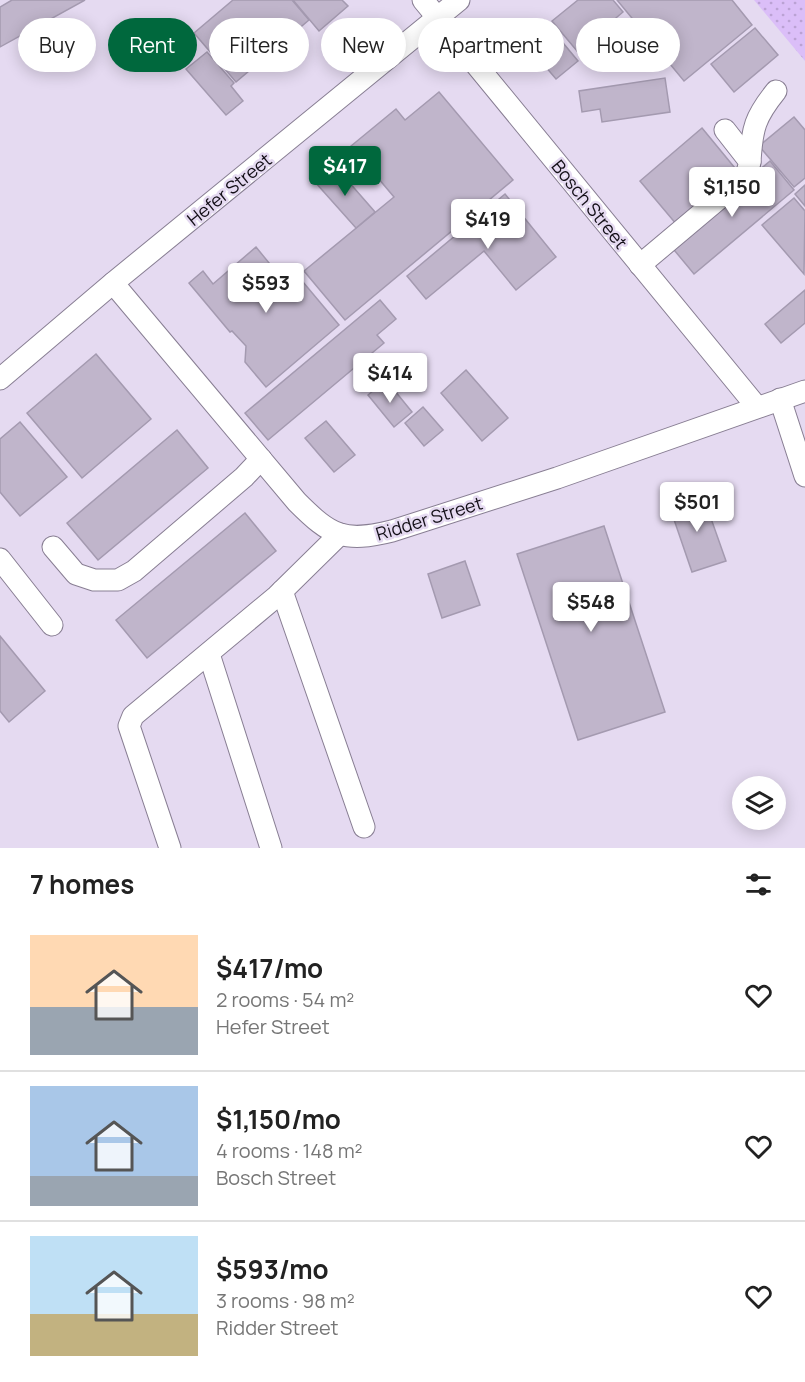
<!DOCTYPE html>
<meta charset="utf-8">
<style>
body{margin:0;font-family:Manrope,sans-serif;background:#f2f2f2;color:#222;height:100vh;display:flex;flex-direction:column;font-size:22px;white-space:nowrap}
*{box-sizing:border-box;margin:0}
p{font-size:20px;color:#767676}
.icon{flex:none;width:33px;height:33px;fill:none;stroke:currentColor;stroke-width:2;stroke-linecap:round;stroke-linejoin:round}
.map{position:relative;height:848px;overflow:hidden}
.details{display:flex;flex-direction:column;background:#fff;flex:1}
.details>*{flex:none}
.top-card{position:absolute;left:18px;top:18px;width:770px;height:54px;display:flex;gap:12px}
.controls{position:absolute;left:732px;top:776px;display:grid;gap:12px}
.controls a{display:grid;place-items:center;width:54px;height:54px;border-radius:50%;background:#fff;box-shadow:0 3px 15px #0003;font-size:30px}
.price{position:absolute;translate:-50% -51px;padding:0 14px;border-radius:6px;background:#fff;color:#222;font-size:20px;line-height:39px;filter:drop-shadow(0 2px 3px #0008)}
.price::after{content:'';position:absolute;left:50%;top:36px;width:18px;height:14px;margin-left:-9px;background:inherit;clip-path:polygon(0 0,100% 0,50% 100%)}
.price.on{background:#00683d;color:#fff}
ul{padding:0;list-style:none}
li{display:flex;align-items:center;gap:18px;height:150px;padding:0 30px}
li+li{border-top:2px solid #e0e0e0}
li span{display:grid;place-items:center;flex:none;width:168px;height:120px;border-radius:0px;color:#555}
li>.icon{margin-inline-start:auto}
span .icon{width:72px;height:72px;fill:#fffc;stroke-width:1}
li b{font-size:26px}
h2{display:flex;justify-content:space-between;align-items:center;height:72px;padding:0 30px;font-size:26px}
.pill{padding:0 21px;border-radius:27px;background:#fff;box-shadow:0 3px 15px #0003;font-size:21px;line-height:54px}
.pill.on{background:#00683d;color:#fff}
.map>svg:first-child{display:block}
.park{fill:url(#park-dots)}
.building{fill:#c0b5cb;stroke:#a49ab0;stroke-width:1.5}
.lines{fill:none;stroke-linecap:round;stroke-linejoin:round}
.minor-casing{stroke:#887e93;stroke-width:23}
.minor{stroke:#fff;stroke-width:21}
.labels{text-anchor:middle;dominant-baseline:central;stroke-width:5;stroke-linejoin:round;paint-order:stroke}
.street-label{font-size:18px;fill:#130f17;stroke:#e5daf1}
</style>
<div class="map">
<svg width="805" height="848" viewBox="0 0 805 848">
<defs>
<pattern id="park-dots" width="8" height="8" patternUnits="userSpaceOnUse" patternTransform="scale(1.5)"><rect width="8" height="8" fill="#dbbef8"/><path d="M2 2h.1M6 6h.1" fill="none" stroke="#bba2d4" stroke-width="1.8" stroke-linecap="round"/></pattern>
</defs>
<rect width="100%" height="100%" fill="#e5daf1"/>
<path class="park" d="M754,0H805V61Z"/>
<g class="building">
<path d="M12,0H85L0,47V7Z"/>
<path d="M233,0H292L309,20L236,82L194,33Z"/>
<path d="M293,0H342L348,6L319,31Z"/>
<path d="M578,0H613L623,12L577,51L552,21Z"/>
<path d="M617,0H732L752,25L684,81Z"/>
<path d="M544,20L578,61L556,79L522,39Z"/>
<path d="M755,28L778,55L734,92L711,64Z"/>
<path d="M207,52L234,83L231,86L243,101L226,115L186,69Z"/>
<path d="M665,78L670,112L602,122L600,109L582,112L579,91Z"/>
<path d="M439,92L513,180L345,320L304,271L394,197L351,146L396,109L405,120Z"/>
<path d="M794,117L805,130V178L794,187L759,146Z"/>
<path d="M702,128L739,173L677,225L640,181Z"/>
<path d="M770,161L794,190L694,274L670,245Z"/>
<path d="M334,165L375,212L356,228L315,182Z"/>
<path d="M805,185V206L795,194Z"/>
<path d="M505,194L556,257L516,290L484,251L426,299L407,276Z"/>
<path d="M794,198L805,211L804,274L762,225Z"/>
<path d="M256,247L287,285L298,276L339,325L266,387L245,362L246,346L232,331L230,332L189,283L203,271L213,284Z"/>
<path d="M805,290V323L781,343L765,324Z"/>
<path d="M380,300L396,319L377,335L384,343L268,440L245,413Z"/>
<path d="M96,354L151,419L82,478L27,413Z"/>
<path d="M466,370L508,418L482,441L441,393Z"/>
<path d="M386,380L412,412L394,427L368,395Z"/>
<path d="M423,407L443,430L424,446L405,423Z"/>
<path d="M326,421L355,455L334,472L305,438Z"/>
<path d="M20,422L67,477L20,516L0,492V439Z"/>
<path d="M177,430L208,468L98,560L67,523Z"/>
<path d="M702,493L726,561L692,572L669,505Z"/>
<path d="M245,513L276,551L147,658L116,620Z"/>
<path d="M604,526L665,712L578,740L517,554Z"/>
<path d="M465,561L480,605L442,618L428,574Z"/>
<path d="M0,636L45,691L9,722L0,711Z"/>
</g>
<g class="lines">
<g class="minor-casing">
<g id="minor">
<path d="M423,0L757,407"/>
<path d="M750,162C752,128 755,117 776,91"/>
<path d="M640,265L740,181L747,172L750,162L725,130"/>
<path d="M113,283L297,502C331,536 344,543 392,531L557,478L805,391"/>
<path d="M0,379L113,283L459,0"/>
<path d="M780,399L805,476"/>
<path d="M53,547L76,574L94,580H118L134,571L244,477L261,459"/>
<path d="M0,559L52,625"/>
<path d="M282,591L364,827"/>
<path d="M209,654L271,848"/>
<path d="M170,848L129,726L133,716L277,596L340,534"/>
</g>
</g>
<use href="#minor" class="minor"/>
</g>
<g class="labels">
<g class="street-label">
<text transform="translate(229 189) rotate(-39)">Hefer Street</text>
<text transform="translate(590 204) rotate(51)">Bosch Street</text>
<text transform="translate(429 518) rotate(-17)">Ridder Street</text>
</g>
</g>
</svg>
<div class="controls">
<a><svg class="icon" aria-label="layers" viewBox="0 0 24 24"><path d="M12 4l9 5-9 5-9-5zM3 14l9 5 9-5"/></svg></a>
</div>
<b class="price on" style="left:345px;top:197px">$417</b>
<b class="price" style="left:732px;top:218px">$1,150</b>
<b class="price" style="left:488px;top:250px">$419</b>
<b class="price" style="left:266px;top:314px">$593</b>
<b class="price" style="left:390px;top:404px">$414</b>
<b class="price" style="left:697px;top:533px">$501</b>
<b class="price" style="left:591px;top:633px">$548</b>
<div class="top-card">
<a class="pill">Buy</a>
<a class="pill on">Rent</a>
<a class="pill">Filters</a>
<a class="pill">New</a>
<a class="pill">Apartment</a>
<a class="pill">House</a>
</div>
</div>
<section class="details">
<h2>7 homes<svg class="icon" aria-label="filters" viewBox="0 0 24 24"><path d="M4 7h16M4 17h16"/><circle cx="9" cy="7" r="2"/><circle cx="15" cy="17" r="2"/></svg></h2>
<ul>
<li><span style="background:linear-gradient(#ffd9b3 60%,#9aa5b1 0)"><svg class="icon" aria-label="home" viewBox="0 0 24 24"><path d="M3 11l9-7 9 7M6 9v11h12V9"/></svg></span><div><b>$417/mo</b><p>2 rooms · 54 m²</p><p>Hefer Street</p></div><svg class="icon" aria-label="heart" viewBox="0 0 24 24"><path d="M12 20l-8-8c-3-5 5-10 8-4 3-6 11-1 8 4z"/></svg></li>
<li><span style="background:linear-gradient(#a9c7e8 75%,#9aa5b1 0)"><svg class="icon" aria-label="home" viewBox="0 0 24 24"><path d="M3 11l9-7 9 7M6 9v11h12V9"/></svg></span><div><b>$1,150/mo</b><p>4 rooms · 148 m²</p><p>Bosch Street</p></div><svg class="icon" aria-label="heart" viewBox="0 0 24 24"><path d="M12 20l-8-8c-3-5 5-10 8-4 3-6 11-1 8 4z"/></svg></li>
<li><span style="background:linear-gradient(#bfe0f5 65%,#c2b280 0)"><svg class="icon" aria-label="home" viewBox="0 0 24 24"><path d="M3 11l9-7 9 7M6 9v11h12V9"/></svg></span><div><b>$593/mo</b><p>3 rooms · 98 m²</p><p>Ridder Street</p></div><svg class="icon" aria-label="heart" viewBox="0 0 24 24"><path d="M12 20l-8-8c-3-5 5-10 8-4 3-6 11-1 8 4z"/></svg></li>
</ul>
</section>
